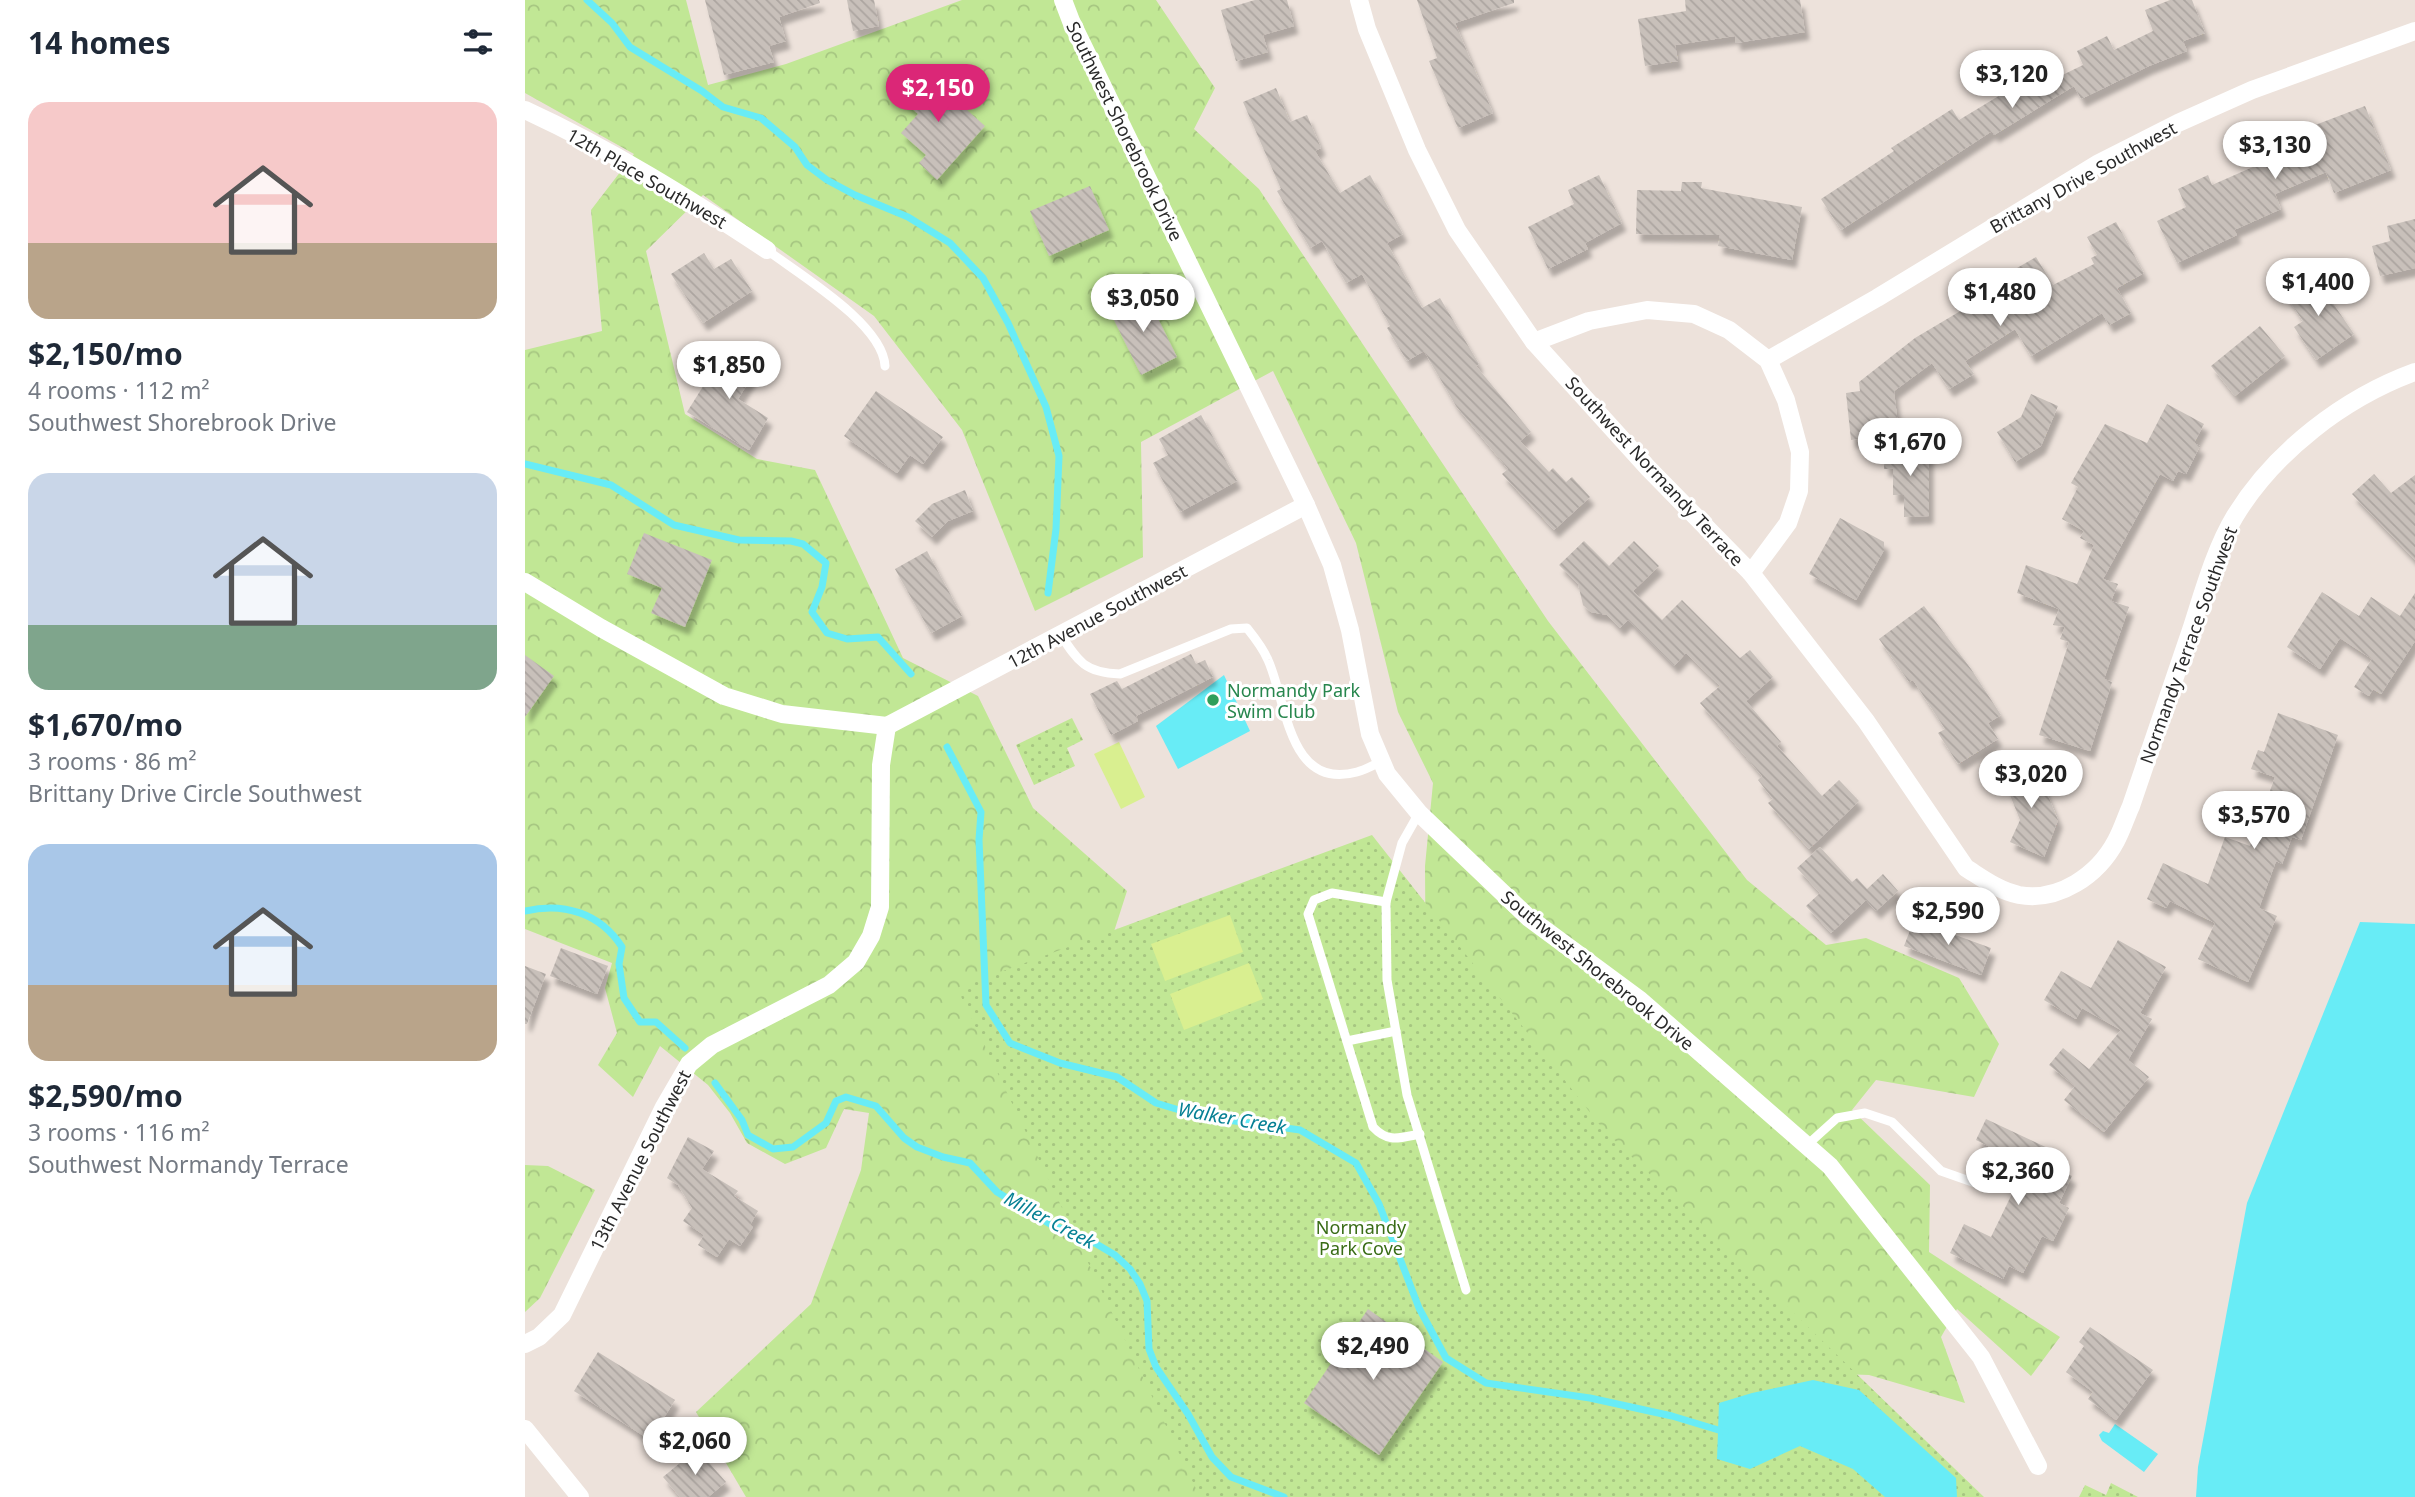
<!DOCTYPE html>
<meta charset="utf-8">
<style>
body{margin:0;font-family:"Noto Sans",sans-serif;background:#f6f6f7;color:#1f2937;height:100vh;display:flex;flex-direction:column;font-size:26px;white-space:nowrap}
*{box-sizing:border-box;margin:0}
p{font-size:23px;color:#747a83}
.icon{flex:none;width:38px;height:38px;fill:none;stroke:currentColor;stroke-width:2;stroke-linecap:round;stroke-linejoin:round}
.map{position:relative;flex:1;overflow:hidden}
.side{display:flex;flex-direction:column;background:#fff;width:525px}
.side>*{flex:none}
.price{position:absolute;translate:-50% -60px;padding:0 16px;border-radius:24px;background:#fff;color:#222;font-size:23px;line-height:46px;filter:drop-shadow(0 2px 4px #0008)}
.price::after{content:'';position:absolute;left:50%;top:42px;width:21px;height:16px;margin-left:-10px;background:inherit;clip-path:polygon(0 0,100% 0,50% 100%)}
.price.current{background:#db2777;color:#fff}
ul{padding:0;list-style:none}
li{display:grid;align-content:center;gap:14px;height:371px;padding:0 28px}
li span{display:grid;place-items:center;height:217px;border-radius:21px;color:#555}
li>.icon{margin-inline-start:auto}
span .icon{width:126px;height:126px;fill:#fffc;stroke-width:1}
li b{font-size:30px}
h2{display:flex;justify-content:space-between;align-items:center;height:84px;padding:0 28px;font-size:30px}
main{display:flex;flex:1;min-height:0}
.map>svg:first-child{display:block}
.forest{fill:url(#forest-crowns)}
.park{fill:url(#park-dots)}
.pitch{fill:#d9ef90}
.water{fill:#68ecf6}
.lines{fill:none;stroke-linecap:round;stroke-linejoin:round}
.stream{stroke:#68ecf6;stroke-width:7}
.building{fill:url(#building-back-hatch);filter:url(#shadow)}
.service{stroke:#fff;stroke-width:9}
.minor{stroke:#fff;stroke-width:18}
.leisure-dot{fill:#2e9e5b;stroke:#fff;stroke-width:2.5}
.labels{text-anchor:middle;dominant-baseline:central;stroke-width:6;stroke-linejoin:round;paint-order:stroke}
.street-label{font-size:18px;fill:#2a2a2a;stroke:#fff}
.leisure-label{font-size:18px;fill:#27864d;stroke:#fff;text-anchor:start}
.park-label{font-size:18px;fill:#396c16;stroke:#fff}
.water-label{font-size:19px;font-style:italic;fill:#068094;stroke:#fff}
</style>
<main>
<section class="side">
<h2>14 homes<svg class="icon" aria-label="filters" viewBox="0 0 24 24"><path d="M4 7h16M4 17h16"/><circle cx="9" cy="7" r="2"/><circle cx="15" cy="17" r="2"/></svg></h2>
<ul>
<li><span style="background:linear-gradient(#f6c9c9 65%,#b9a48a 0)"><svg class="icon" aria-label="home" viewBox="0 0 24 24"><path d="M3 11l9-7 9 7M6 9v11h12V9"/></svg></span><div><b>$2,150/mo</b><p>4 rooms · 112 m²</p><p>Southwest Shorebrook Drive</p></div></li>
<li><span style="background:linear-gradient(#c9d6e8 70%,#7fa58c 0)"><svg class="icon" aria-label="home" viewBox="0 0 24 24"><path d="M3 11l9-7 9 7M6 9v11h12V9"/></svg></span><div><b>$1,670/mo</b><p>3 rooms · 86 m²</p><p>Brittany Drive Circle Southwest</p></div></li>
<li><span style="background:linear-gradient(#a9c7e8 65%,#b9a48a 0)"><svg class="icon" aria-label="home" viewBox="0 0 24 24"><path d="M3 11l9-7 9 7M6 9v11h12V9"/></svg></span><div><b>$2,590/mo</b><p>3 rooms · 116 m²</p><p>Southwest Normandy Terrace</p></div></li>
</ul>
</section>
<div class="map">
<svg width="1890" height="1497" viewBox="0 0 1890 1497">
<defs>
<pattern id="forest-crowns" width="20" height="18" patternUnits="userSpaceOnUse" patternTransform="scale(1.75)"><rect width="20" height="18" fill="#c1e795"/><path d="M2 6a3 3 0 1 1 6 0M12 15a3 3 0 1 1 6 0" fill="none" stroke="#a6c681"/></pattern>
<pattern id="park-dots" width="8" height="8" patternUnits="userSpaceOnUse" patternTransform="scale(1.75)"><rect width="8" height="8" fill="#c1e795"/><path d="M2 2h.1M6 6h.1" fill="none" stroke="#a6c681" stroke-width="1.8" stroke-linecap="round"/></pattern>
<pattern id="building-back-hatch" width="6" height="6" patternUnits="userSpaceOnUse" patternTransform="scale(1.75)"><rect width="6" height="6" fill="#c8c0ba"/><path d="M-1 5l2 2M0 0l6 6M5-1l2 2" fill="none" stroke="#aca5a0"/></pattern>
<filter id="shadow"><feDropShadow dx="4.5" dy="8" stdDeviation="2" flood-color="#0004"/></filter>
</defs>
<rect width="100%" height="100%" fill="#ede2db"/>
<g class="forest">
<path d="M0,0H161L183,85L261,64L437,0H631L690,88L669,129L734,189L1023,621L1222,880L1301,945L1341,938L1434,978L1474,1044L1449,1097L1351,1080L1327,1110L1405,1185L1404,1252L1535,1337L1506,1376L1432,1309L1416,1337L1440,1403L1344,1375L1287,1373L901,1022L900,866L908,783L873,712L831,543L748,371L616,442L618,557L510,611L437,430L349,316L178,195L121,251L160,414L232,459L290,470L378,658L453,696L508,808L602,891L585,944L834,1497H221L171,1412L286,1304L336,1170L344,1113L319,1109L301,1148L260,1164L222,1143L205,1113L183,1085L135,1046L108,1097L73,1065L92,1033L80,988L87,963L0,929V350L77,331L66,210L109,154L0,93Z"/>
<path d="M0,1165L23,1166L70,1190L15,1298L0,1312Z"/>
</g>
<g class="park">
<path d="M547,718L558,740L542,748L550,766L509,785L491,745Z"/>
<path d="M847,835L1078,1129L1459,1497H675L432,988Z"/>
<path d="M1586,1483L1613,1497H1554L1560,1485L1581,1495Z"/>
</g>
<g class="pitch">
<path d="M594,742L620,797L596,809L569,754Z"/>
<path d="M705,915L718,952L640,981L626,944Z"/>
<path d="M724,963L738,999L659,1030L645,994Z"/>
</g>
<g class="water">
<path d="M699,675L725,731L653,769L631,726Z"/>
<path d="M1835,922L1890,924V1497H1671L1673,1467L1722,1203Z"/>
<path d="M1288,1380L1334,1390L1431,1478L1432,1497H1360L1328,1469L1275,1446L1225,1469L1192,1459L1194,1403L1227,1393Z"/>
<path d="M1590,1424L1633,1454L1619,1472L1577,1441L1574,1435L1578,1431L1584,1433Z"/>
</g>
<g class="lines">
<g class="stream">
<path d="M62,0L87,23L105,47L177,91L198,107L236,118L270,147L282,165L302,180L330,195L383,217L425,243L458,278L483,323L521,407L534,456L531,529L523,593"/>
<path d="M0,464L86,485L149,525L214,540L266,541L278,544L301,563L297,587L287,612L302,633L322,639L353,637L386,674"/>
<path d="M422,747L456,812L454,840L461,1005L485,1043L535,1063L592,1077L631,1103L674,1116L775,1130L831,1163L854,1204L894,1308L921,1358L961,1383L1065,1398L1147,1416L1200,1432"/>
<path d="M0,911C39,902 75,913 97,947L94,964L99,998L115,1022H131L160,1048"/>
<path d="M190,1083L217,1120L223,1135L248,1149L268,1147L301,1123L311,1101L321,1097L351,1106L379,1138L392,1147L418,1157L445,1163L472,1192L525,1224L563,1239L590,1255L605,1269L615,1284L622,1301L624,1349L631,1367L663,1414L687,1457L706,1477L759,1497"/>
</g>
</g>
<g class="building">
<path d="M180,0H294L295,3L254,17L261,41L244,46L249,62L199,75Z"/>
<path d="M322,0H349L354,26L328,31Z"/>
<path d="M730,0H762L769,26L738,35L743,52L711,61L696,10Z"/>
<path d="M892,0H989V3L930,23L968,113L933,128L904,61L912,58Z"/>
<path d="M1160,0H1275L1280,32L1211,43L1210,36L1150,45L1153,61L1120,66L1113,19L1161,11Z"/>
<path d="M1645,0H1667L1680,33L1658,41L1662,51L1624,66L1556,99L1549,86L1469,135L1467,131L1316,230L1296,199L1369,151L1366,148L1427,109L1434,120L1510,74L1517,85L1558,65L1552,51L1582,36L1589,50L1628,31L1620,10Z"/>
<path d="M397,70L460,126L412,180L394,163L401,155L376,133L393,114L373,96Z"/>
<path d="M751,88L765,122L782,115L796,148L790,151L815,193L845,175L878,234L862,243L897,308L915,298L954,364L951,366L1006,432L995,441L1024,472L1028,468L1041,482L1047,477L1065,497L1029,530L977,474L983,469L931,406L899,351L882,361L862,328L865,326L837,274L821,283L797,241L785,248L752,191L756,189L718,102Z"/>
<path d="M1840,106L1866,170L1809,193L1801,172L1750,194L1756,209L1709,230L1712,235L1652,263L1632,221L1661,207L1653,189L1683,175L1687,185L1737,163L1730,148Z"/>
<path d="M1074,175L1097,223L1060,243L1063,249L1023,269L1003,227L1049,204L1043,190Z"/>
<path d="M1157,182H1177L1176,188L1277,207L1267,260L1193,246L1195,235L1111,234L1112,190L1156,191Z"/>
<path d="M565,186L584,230L524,256L505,211Z"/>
<path d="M1890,219V268L1855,276L1847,246L1865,241L1862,226Z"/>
<path d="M1591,222L1619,273L1592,288L1606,313L1584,325L1577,313L1506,356L1490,329L1440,361L1449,374L1424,389L1407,363L1369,391L1374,434L1326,440L1321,393L1335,391L1334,382L1390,338L1496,275L1492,268L1511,257L1528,285L1569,264L1566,258L1572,255L1562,237Z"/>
<path d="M179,253L189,269L206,259L227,291L178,323L146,274Z"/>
<path d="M1788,274L1829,334L1791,360L1769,327L1778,321L1759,293Z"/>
<path d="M621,294L652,357L616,375L585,312Z"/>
<path d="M1735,326L1760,356L1710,396L1686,366Z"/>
<path d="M202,348L233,367L213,399L243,418L224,450L162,412Z"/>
<path d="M351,391L418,437L398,464L385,455L372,473L319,436Z"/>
<path d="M1506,394L1533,406L1516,446L1490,462L1472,432L1496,417Z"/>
<path d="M1642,404L1679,424L1669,443L1675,446L1661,474L1653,471L1648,481L1635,474L1578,579L1593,584L1586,601L1604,607L1579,679L1587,682L1565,751L1514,735L1544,642L1535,639L1540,627L1528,625L1534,609L1492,593L1501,565L1552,584L1569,545L1555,538L1559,531L1537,519L1553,487L1546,483L1580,424L1622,443Z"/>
<path d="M676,415L712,481L655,512L628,463L643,455L634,439Z"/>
<path d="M1360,447H1404V516L1379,517V495H1368V469H1359Z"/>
<path d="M1849,474L1866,493L1890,475V560L1827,494Z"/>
<path d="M440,490L448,511L423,521L407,537L390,521L407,504Z"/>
<path d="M1315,518L1359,542V550L1331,600L1284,574Z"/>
<path d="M119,533L187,560L160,627L126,613L137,588L102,574Z"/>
<path d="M1059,541L1084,566L1109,541L1134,566L1108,591L1137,620L1157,600L1215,658L1225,650L1248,677L1221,701L1256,742L1252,746L1297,796L1314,780L1334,801L1284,849L1243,803L1248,799L1233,780L1237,776L1175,703L1195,686L1161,653L1149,666L1103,620L1095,628L1082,615L1066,612L1058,605L1053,584L1034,565Z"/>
<path d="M402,551L437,616L406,633L370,569Z"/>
<path d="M1797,592L1834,616L1846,597L1875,616L1890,593V641L1856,694L1848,689L1844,696L1829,687L1847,659L1815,638L1795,669L1762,647Z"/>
<path d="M1399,606L1446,669L1476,715L1463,723L1473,739L1433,764L1413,733L1420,729L1388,680L1384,682L1354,639Z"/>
<path d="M666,654L671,664L680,660L688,677L611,716L613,721L586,735L565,694L592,681L597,689Z"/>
<path d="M0,655L29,676L0,717Z"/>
<path d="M1753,713L1813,735L1776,840L1767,837L1757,864L1751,861L1734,908L1752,916L1723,982L1673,959L1690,923L1645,901L1641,908L1622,899L1638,863L1683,884L1700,837L1725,846L1750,777L1726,769L1733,750L1739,752Z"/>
<path d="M1507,757L1533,820L1519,857L1485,842L1495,820L1477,775L1492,768L1500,780Z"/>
<path d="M1295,847L1327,882L1332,878L1342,889L1358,874L1373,891L1351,911L1341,900L1306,933L1281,906L1295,893L1272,868Z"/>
<path d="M1389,920L1466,948L1456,975L1379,946Z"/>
<path d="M1593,940L1641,967L1615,1013L1627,1019L1603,1060L1624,1077L1579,1132L1539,1100L1550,1086L1524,1065L1538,1048L1564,1069L1596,1030L1557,1008L1551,1019L1519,1000L1536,971L1566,988Z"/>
<path d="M36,948L83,966L72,994L25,976Z"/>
<path d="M0,966L21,974L2,1024H0Z"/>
<path d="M1461,1119L1529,1151L1523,1164L1547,1176L1534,1203L1544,1208L1528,1241L1517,1236L1498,1273L1484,1266L1478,1279L1425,1253L1439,1224L1466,1237L1501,1165L1451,1140Z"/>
<path d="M163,1137L189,1151L177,1169L213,1191L209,1196L233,1211L225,1225L228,1227L215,1246L204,1239L192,1257L173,1245L179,1235L158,1221L167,1208L153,1185L142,1178Z"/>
<path d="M843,1309L918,1362L854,1455L779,1403Z"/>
<path d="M1565,1327L1628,1370L1591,1420L1563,1399L1568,1392L1541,1372L1559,1346L1554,1342Z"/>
<path d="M73,1352L150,1400L125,1440L49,1391Z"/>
<path d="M172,1449L201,1482L183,1497H155L138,1477Z"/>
</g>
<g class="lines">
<g class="service">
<path d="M242,250C275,275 358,324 360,366"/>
<path d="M536,635C553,662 561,673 595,674L706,629L722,628C730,638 738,648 743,660C762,702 763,791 832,772C840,770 849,765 857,761"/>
<path d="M894,813L877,843L861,902L862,980L882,1095L941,1290"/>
<path d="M861,902L807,893L789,900L783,914L848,1127C863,1143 874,1138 895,1134"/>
<path d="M822,1041L871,1031"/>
<path d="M1281,1146L1312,1118L1340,1113L1367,1122L1416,1171L1453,1184"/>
</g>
<g class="minor">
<path d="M538,0L546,21L781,505L807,565L825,630L845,734L862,774L894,813L1004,918L1115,1000L1305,1166L1456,1357L1513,1466"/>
<path d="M834,0L842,29L892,150L932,230L1009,342L1123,468L1226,573L1341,721L1441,868C1457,878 1474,891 1494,895C1534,902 1573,875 1591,841C1597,830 1601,817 1606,806C1626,747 1646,688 1666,630C1678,593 1690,549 1710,516C1750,451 1819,398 1890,372"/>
<path d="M0,110C85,149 165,199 242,250"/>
<path d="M1009,342L1064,321L1122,310L1169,314L1204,330L1243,360L1261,400L1275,452L1274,491L1263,523L1226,573"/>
<path d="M1243,360L1352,298L1574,163L1653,123L1727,90L1890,31"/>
<path d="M0,582L76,628L199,696L257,714L362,726"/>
<path d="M362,726L781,505"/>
<path d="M0,1344L14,1337L37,1315L139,1107L164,1064L187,1045L304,985L331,962L346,936L355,907L356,765L362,726"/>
<path d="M0,1429L55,1497"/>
</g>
</g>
<circle class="leisure-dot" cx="688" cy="700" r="7"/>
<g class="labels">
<g class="street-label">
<text transform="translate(600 131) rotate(64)">Southwest Shorebrook Drive</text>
<text transform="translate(1558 177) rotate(-29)">Brittany Drive Southwest</text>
<text transform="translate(122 178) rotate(30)">12th Place Southwest</text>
<text transform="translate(1130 471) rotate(47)">Southwest Normandy Terrace</text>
<text transform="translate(572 616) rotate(-28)">12th Avenue Southwest</text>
<text transform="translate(1663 645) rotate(-70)">Normandy Terrace Southwest</text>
<text transform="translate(1073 970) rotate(39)">Southwest Shorebrook Drive</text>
<text transform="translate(115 1160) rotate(-63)">13th Avenue Southwest</text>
</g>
<g class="leisure-label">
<text x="702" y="690">Normandy Park<tspan x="702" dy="21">Swim Club</tspan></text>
</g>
<g class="park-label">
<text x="836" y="1227">Normandy<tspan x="836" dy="21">Park Cove</tspan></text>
</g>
<g class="water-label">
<text transform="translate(707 1118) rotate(10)">Walker Creek</text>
<text transform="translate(525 1220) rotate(28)">Miller Creek</text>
</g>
</g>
</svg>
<b class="price" style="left:1487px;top:110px">$3,120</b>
<b class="price current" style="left:413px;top:124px">$2,150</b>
<b class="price" style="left:1750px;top:181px">$3,130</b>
<b class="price" style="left:1793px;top:318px">$1,400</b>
<b class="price" style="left:1475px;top:328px">$1,480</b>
<b class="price" style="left:618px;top:334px">$3,050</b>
<b class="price" style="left:204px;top:401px">$1,850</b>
<b class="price" style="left:1385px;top:478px">$1,670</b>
<b class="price" style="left:1506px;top:810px">$3,020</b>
<b class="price" style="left:1729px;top:851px">$3,570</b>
<b class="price" style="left:1423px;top:947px">$2,590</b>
<b class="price" style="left:1493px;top:1207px">$2,360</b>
<b class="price" style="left:848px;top:1382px">$2,490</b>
<b class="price" style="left:170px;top:1477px">$2,060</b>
</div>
</main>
